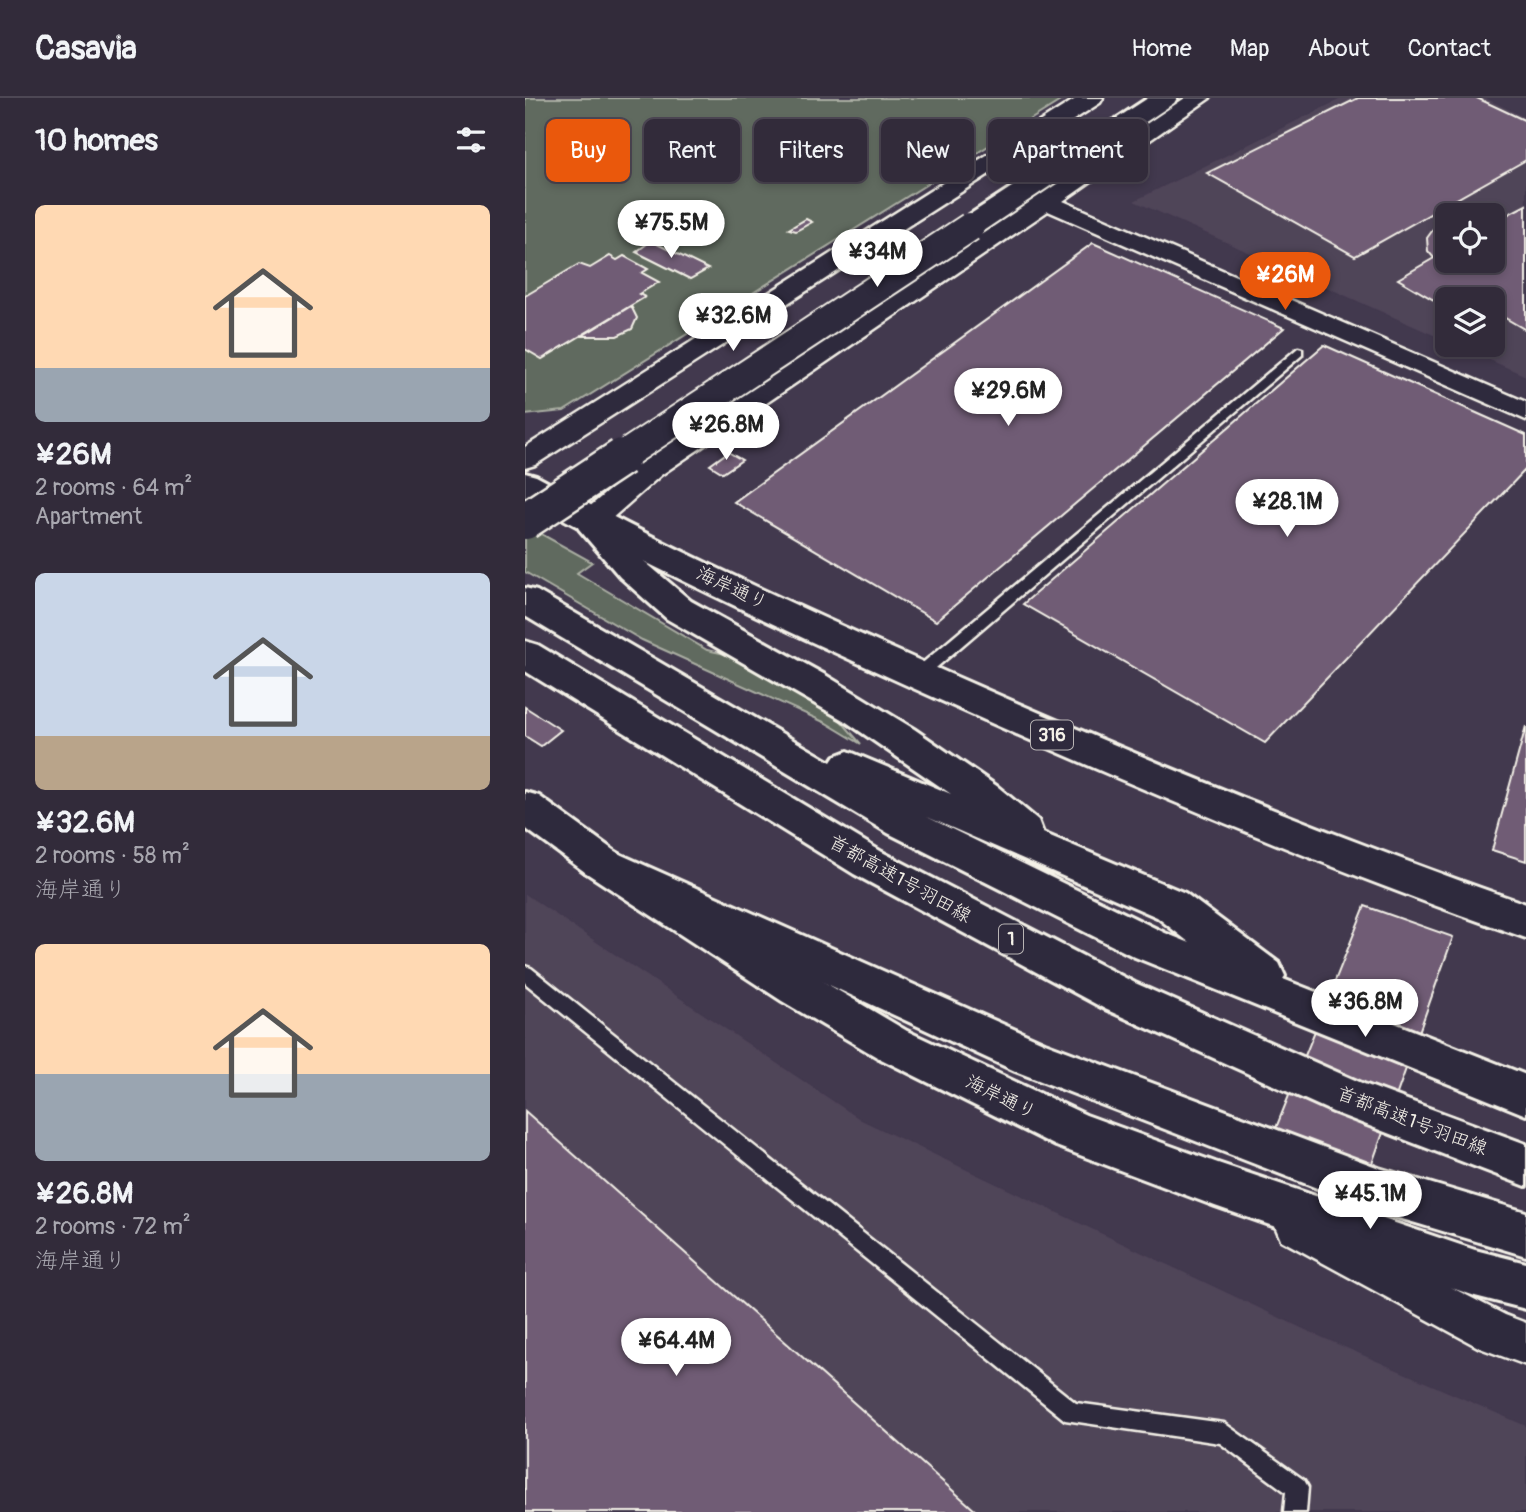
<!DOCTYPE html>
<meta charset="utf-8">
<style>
body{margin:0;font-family:Pangolin,"Klee One",sans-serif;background:#3d3745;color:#f1f3f6;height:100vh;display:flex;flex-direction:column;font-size:26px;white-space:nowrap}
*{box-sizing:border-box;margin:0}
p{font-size:23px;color:#a8a7af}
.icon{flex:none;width:38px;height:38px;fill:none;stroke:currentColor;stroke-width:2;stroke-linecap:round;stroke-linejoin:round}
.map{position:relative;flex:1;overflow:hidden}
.panel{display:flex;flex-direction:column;background:#322b3a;width:525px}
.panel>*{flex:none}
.guide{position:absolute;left:21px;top:21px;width:665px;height:63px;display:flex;gap:14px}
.buttons{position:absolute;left:910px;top:105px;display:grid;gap:14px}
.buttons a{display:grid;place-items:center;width:70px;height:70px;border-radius:10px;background:#322b3a;box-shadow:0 4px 10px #0003,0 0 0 2px #4d4754;font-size:35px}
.price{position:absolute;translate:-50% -60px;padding:0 16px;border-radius:24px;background:#fff;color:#222;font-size:23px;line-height:46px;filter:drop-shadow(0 2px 4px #0008)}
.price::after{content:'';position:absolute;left:50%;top:42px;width:21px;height:16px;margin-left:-10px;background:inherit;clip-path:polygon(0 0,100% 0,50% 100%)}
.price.current{background:#ea580c;color:#fff}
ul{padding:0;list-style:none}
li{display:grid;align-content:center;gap:14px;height:371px;padding:0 35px}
li span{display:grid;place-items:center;height:217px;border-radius:10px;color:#555}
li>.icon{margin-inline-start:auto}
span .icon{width:126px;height:126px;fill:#fffc;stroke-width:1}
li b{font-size:30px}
h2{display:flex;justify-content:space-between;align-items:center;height:84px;padding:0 35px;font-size:30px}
.tag{padding:0 24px;border-radius:10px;background:#322b3a;box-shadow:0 4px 10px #0003,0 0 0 2px #4d4754;font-size:24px;line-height:63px}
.tag.current{background:#ea580c;color:#fff}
header{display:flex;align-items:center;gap:42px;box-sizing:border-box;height:98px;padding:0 35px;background:#322b3a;border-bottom:2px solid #4d4754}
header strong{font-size:33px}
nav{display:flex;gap:38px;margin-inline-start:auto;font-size:24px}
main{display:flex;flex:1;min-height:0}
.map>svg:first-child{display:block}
.built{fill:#504459;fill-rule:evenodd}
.green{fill:#616a5e;stroke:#aaaea3;stroke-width:2}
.building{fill:#6f5c74;stroke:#f4f1e8;stroke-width:2}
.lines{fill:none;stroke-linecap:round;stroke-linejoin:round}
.service-casing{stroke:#f4f1e8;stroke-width:5}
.minor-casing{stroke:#f4f1e8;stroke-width:5}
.tertiary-casing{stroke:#f4f1e8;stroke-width:6}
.primary-casing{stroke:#f4f1e8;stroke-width:6}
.motorway-casing{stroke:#f4f1e8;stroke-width:6}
.service{fill:#2f2a3d;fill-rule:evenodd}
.minor{fill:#2f2a3d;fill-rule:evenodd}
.tertiary{fill:#2f2a3d;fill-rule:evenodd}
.primary{fill:#2f2a3d;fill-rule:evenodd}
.motorway{fill:#2f2a3d;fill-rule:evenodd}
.tertiary-bridge-far1-casing{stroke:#f4f1e8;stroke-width:32;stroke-linecap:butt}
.tertiary-bridge-casing{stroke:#f4f1e8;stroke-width:41;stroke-linecap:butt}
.tertiary-bridge-far1{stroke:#2f2a3d;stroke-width:28}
.tertiary-bridge{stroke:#2f2a3d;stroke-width:36}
.labels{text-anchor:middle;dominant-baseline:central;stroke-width:6;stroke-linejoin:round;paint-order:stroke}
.shield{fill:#2f2a3d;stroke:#b9b5b5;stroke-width:2}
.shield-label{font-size:18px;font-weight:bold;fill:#f4f1e8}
.street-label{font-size:19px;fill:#f4f1e8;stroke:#2f2a3d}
</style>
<header>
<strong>Casavia</strong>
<nav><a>Home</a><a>Map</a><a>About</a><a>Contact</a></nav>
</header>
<main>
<section class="panel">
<h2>10 homes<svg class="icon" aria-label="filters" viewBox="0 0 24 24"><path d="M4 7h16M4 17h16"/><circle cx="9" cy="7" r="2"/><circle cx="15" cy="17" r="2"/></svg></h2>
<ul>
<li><span style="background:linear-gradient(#ffd9b3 75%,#9aa5b1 0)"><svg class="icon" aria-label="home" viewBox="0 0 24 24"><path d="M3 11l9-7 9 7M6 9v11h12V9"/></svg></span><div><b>¥26M</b><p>2 rooms · 64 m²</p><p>Apartment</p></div></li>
<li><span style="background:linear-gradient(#c9d6e8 75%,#b9a48a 0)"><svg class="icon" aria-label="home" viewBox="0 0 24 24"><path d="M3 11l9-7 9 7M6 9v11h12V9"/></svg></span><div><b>¥32.6M</b><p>2 rooms · 58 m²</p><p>海岸通り</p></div></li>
<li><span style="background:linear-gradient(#ffd9b3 60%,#9aa5b1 0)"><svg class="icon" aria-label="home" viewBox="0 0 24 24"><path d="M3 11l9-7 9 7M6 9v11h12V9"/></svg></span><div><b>¥26.8M</b><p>2 rooms · 72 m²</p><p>海岸通り</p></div></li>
</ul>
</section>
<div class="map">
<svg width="1001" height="1414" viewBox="0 0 1001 1414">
<rect width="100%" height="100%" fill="#42394e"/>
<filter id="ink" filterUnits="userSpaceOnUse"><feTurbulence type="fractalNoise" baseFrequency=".0143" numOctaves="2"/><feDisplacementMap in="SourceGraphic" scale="14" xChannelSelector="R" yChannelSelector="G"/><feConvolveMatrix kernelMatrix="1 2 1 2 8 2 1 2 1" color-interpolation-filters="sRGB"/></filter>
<g filter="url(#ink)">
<g class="built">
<path d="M818,0H960L1001,20V278L931,247H968V201H922V243L609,103ZM922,117H968V163H922Z"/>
<path d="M0,796L336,1022L787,1235L1001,1328V1414H0Z"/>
</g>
<g class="green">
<path d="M0,0H540L39,313L0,317Z"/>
<path d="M0,427L67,464L52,475L182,552L205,557L312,618L336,646L301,625L117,542L0,474Z"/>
</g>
<g class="building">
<path d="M833,0H952L1001,23V62L830,158L682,75Z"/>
<path d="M1001,107V232L968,213V201H947L933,194L914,205L873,181L909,160L903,153L902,140L910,129L922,124V163H968V124Z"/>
<path d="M281,121L287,124L271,133L264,131Z"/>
<path d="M177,127L192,135L185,139L170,131Z"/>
<path d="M126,143L183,171L165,181L111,154Z"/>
<path d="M568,145L759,230L411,523L209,404Z"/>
<path d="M85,158L92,162L99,158L123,171L117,175L134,184L114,196L120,199L17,261L0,251V198L54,166L65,170Z"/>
<path d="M106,208L112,220L107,231L92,238H57Z"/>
<path d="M799,247L1001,337V371L740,645L498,506Z"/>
<path d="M203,354L217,362L198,375L185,367Z"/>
<path d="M0,609L36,632L16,648L0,638Z"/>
<path d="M1001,628V763L967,752Z"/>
<path d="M840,808L928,839L844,1074L749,1035Z"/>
<path d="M0,1013L452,1414H0Z"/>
</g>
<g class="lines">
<g class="service-casing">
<g id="service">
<path d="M773,250L777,251V257L398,581H388L386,577L388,573Z"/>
<path d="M0,868L6,870L551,1305L699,1325L779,1382L783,1389L781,1414H759L761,1394L695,1345L540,1322L0,885Z"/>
</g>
</g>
<g class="minor-casing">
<g id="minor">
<path d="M552,0H578L575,5L10,367L0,370V349Z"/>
<path d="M660,0H685L538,103L1001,304V322L523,113L136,377L76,430L66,433L56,430L52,423L56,416L116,365Z"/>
<path d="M770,1109L980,1217L1001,1225V1267L955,1250L756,1142L750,1128L756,1114Z"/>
</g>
</g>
<g class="tertiary-casing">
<path id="tertiary" d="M623,0H652L649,5L455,135L445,137L435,135L431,129L435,123Z"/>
</g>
<g class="primary-casing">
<g id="primary">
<path d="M0,375L11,378C156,457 306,524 457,590C636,668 816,742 1001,806V840C809,773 621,694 435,611C288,545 141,479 0,400Z"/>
<path d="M0,694L14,698L88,752L287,877L382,933L561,1017L690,1064L950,1152L1001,1165V1211L950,1198L690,1108L531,1048L352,959L257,903L60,774L0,730Z"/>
</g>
</g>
<g class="motorway-casing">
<g id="motorway">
<path d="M66,412L78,415L119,463L166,503L302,578L389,631L473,689L513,722L518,735L660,795L754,865L760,878L758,881L1001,977V1017L610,859L363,735L0,518V490L12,493L306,664L310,658L323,653L426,696L320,623L142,521L95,479L54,431L50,423L54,415ZM402,719L632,819L665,845L640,835Z"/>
<path d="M0,543L13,547L357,754L610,885L839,986L1001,1046V1088L808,1014L580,911L329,776L0,573Z"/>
<path d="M74,747L520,945L854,1070L1001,1114V1158L854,1114L490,973L60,774L54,763L60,752Z"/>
</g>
</g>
<use href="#service" class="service"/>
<use href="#minor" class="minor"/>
<use href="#tertiary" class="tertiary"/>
<use href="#primary" class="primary"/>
<use href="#motorway" class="motorway"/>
<g class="tertiary-bridge-far1-casing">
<path id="tertiary-bridge-far1" d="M95,360L445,129"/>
</g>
<g class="tertiary-bridge-casing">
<path id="tertiary-bridge" d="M0,423L97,359"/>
</g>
<use href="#tertiary-bridge-far1" class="tertiary-bridge-far1"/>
<use href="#tertiary-bridge" class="tertiary-bridge"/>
</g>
</g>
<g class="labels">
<g class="shield">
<rect x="506" y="622.5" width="42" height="29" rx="5"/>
<rect x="474" y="826.5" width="24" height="29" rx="5"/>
</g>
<g class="shield-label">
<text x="527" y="637">316</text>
<text x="486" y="841">1</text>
</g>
<g class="street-label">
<text transform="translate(207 490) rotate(25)">海岸通り</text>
<text transform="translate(375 781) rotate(29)">首都高速1号羽田線</text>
<text transform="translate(476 999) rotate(26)">海岸通り</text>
<text transform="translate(887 1023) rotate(21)">首都高速1号羽田線</text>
</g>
</g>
</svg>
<div class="buttons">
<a><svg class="icon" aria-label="locate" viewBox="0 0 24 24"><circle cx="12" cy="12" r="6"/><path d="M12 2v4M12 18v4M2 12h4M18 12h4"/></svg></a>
<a><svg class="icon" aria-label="layers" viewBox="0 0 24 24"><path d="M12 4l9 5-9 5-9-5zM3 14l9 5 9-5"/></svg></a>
</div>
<b class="price" style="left:146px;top:162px">¥75.5M</b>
<b class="price" style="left:352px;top:191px">¥34M</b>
<b class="price current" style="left:760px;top:214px">¥26M</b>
<b class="price" style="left:208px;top:255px">¥32.6M</b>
<b class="price" style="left:483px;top:330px">¥29.6M</b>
<b class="price" style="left:201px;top:364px">¥26.8M</b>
<b class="price" style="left:762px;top:441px">¥28.1M</b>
<b class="price" style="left:840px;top:941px">¥36.8M</b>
<b class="price" style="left:845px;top:1133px">¥45.1M</b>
<b class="price" style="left:151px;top:1280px">¥64.4M</b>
<div class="guide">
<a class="tag current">Buy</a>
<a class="tag">Rent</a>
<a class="tag">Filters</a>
<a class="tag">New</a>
<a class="tag">Apartment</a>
</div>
</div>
</main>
